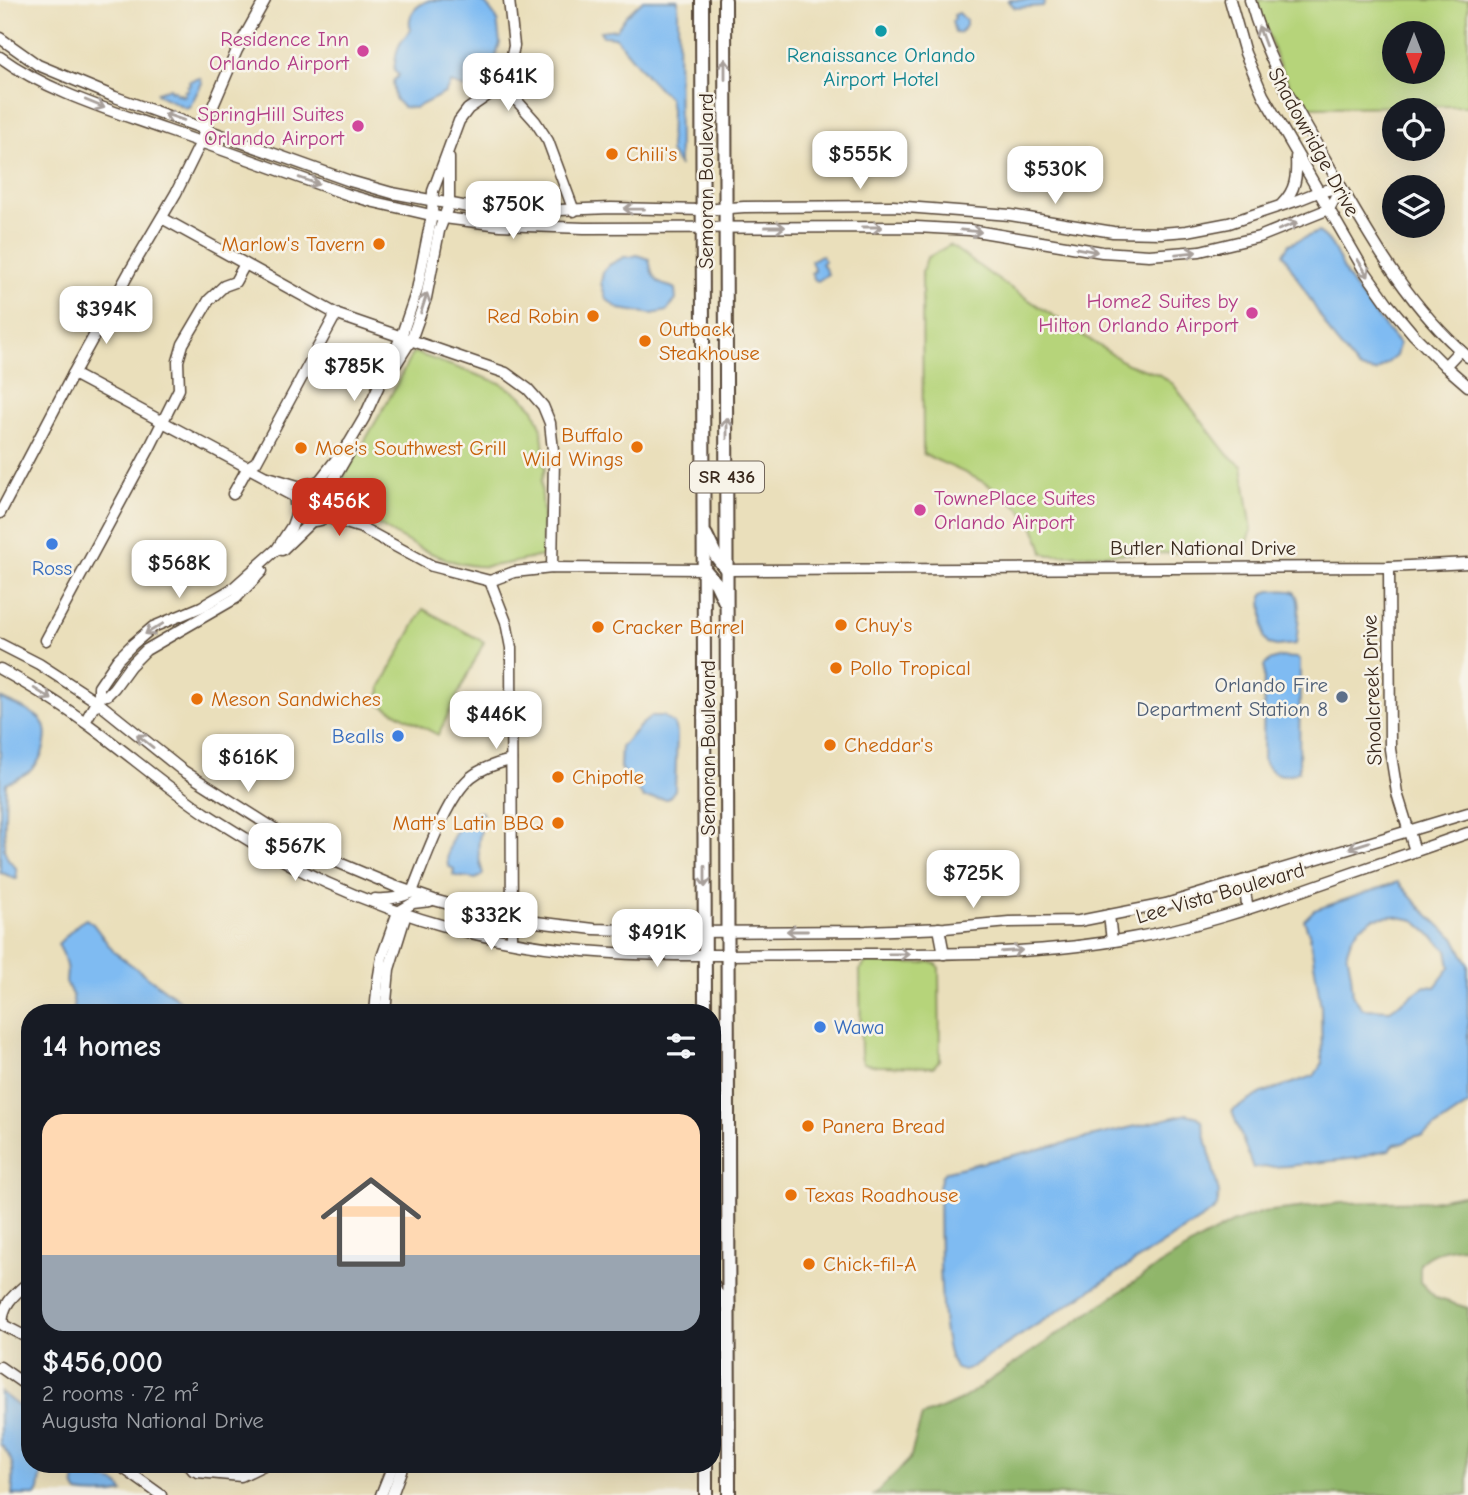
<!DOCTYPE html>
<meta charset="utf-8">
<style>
body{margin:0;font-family:"Comic Neue",sans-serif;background:#20242c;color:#f1f3f6;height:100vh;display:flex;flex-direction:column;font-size:26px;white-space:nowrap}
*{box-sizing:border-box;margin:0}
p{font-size:23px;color:#9ea1a6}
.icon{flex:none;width:38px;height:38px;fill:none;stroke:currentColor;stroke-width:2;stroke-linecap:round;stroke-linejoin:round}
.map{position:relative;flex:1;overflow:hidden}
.sheet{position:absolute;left:21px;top:1004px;width:700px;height:469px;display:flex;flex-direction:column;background:#171b24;border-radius:28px;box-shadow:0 7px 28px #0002}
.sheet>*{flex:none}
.needle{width:46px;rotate:180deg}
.buttons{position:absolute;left:1382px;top:21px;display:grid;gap:14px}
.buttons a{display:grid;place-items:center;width:63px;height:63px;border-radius:50%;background:#171b24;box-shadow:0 7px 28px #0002;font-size:35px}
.price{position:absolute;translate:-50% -60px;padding:0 16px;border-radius:14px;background:#fff;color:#222;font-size:23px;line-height:46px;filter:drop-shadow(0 2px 4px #0008)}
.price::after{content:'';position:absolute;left:50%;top:42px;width:21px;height:16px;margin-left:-10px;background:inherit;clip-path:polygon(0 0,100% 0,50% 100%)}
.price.active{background:#c8321e;color:#fff}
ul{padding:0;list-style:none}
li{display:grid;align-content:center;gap:14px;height:371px;padding:0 21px}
li span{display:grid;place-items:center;height:217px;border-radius:21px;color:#555}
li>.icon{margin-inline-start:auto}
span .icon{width:126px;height:126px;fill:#fffc;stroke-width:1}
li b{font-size:30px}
h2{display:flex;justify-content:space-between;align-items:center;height:84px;padding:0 21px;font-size:30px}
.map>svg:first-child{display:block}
.green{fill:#b6d47a;stroke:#787f4c;stroke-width:2;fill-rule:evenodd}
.forest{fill:#90b66a;stroke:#667044;stroke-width:2}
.water{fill:#7fbbf2;stroke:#5d7288;stroke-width:2;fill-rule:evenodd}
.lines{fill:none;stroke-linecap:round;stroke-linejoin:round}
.minor-casing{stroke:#554536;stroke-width:13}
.major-casing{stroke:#554536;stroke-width:16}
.minor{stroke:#fff;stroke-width:10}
.major{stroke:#fff;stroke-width:12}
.oneway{stroke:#a79f9a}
.culture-dot{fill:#0f9aa8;stroke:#f7f3e8;stroke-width:2.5}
.hotel-dot{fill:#d1479c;stroke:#f7f3e8;stroke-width:2.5}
.food-dot{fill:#e8710a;stroke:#f7f3e8;stroke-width:2.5}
.shop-dot{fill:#3f7fe0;stroke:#f7f3e8;stroke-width:2.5}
.service-dot{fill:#5c6f8a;stroke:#f7f3e8;stroke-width:2.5}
.labels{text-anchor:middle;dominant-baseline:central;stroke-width:5;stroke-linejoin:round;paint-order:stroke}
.shield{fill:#f7f3e8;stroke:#73665b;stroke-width:2}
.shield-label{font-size:19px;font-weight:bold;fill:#3b2a1e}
.hotel-label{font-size:21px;fill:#b23c85;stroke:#f7f3e8;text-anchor:end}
.culture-label{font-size:21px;fill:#0d838f;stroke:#f7f3e8}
.street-label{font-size:21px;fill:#3b2a1e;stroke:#f7f3e8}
.food-label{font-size:21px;fill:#c56008;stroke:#f7f3e8;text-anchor:start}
.shop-label{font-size:21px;fill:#366cbe;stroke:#f7f3e8}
.service-label{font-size:21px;fill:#4e5e75;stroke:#f7f3e8;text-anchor:end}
</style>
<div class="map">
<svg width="1468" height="1495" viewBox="0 0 1468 1495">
<rect width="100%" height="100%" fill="#f7f3e8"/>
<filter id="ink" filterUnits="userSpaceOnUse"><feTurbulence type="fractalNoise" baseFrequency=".0143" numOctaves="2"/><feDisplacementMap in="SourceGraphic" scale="14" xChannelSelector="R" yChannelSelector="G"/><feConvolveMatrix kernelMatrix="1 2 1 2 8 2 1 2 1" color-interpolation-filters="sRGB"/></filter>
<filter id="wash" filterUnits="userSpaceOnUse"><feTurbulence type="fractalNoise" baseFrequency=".00686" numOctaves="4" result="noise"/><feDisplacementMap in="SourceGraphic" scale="28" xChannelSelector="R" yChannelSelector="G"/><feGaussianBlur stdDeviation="1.57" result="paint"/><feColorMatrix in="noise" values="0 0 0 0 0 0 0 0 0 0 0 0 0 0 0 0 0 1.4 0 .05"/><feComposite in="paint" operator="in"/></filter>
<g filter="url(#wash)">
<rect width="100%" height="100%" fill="#eadfbb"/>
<g class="green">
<path d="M1257,0H1468V106L1300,107L1276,58ZM1395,33H1433V72H1395Z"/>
<path d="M950,245L994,277L1127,364L1158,374L1173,384L1227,454L1242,466L1252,530L1244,552L1050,555L1043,553C1032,495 970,476 923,454L922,272L927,258Z"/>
<path d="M413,352L500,383L520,395L534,409L541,427L543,441L545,469L541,482L543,513L542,547L545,554L542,556C525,560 506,565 489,566C445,570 383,528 347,505V494L341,482L390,397Z"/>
<path d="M423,609L484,642L438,735L376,702L381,691L380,688Z"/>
<path d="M866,962L919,964L930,962L937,964L939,968L940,1060L933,1067L877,1066L863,1063L861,1055L860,970Z"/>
</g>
<path class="forest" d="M1468,1194V1247C1450,1247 1433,1251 1420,1263V1282L1436,1298L1468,1308V1495H874L910,1459L922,1416L941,1409L961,1400L1152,1270L1200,1240L1232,1223L1263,1212L1341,1203L1431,1201Z"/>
<g class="water">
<path d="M430,0H478L486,4L497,19L500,43L492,69L484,79L465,88L451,83L445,93L415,108L403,107L395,99L393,81L399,75L394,71C396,51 397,44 411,30C406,15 416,5 430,0Z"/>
<path d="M643,0H678L679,166L670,152L671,110L669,98L648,77L615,37L603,36L600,31L617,29L626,16Z"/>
<path d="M1008,0H1045L1043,6L1015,8Z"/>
<path d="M959,13L966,20V26L960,33H955L952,21L955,19L954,15Z"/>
<path d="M200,78L202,83L190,106L186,108L157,94V92L170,88L171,91L175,90L176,94L180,93L181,96L185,95L184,91L188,90L187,86L190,85L189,81Z"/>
<path d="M1318,232C1334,240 1339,262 1348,278C1363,301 1382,323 1399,344L1396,356L1376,372L1359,369L1334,339L1283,254L1289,244Z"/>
<path d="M637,255L649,259C651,269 652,281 664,285C668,286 672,287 675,289L676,300L667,311L652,314L619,309L606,299L601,283L603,272L609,265L624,257H630Z"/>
<path d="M821,255L825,261L822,263L828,274L818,281L815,280L811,273L815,271L811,261Z"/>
<path d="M1270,591C1277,591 1288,589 1294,592C1303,598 1297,634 1296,644L1277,646L1268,644L1264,637L1262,596L1264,593Z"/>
<path d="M1281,657L1297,658L1300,660L1299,771C1284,779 1269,775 1263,759L1264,666L1269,661Z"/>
<path d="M0,698C10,703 33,711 40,719C52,731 43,760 31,770C24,776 15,779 6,783L4,849L8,859L16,868L17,879H15L5,874L0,873Z"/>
<path d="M652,716H663L674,724L677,734L675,790L668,799L644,798L620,767L621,747L641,725Z"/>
<path d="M477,812H482C484,825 480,829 479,840C477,852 480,864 483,874L476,879C468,877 460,878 453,875L454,869L448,866C444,847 459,819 477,812Z"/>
<path d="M1398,882L1419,906L1442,928L1454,937L1468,965V1105L1422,1136H1415L1403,1143L1395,1144L1389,1150L1373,1153L1358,1158L1287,1166L1253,1168L1232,1111L1262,1093L1314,1076L1322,1064L1321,1007L1310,937L1304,920L1314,910ZM1393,916L1414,920L1430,934L1447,950L1450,967L1435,987L1425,986L1390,1010L1363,1009L1353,996L1351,974L1347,951L1351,939L1359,928L1374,918Z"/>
<path d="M86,919L93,924L114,952L197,1013H74L73,997L66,982L67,970L63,954L58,944L78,924Z"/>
<path d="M1187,1114L1198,1117L1202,1121L1219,1193L1217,1206L1213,1211L970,1368C965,1370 959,1372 955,1367C937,1345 940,1220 939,1187L942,1175L947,1171Z"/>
<path d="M0,1392L30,1415V1465H43L39,1490L36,1495H12C14,1473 16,1460 0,1444Z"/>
<path d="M76,1465H94L100,1478C110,1483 119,1480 123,1492C113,1495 89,1495 78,1493C72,1486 74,1474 76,1465Z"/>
</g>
</g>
<g filter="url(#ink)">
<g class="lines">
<g class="minor-casing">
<g id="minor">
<path d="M265,0L237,50L210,113L201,142L176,193L130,271L73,374L264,476L280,489L295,497"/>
<path d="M1230,0L1245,53L1263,95L1364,270L1388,304L1414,335L1445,366L1468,386"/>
<path d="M1250,0C1266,59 1297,111 1328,164C1369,235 1405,303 1468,357"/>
<path d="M0,38L38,65L115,97L350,181L392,193L468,207L534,211L611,208L703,210L744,207L893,206L1010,215L1113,232L1161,233L1187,231L1229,223L1298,200L1318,192L1341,187"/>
<path d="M0,57C48,92 110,110 166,130C227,151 288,174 349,195L374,202L444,218L500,225L584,228L916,227L970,230L1102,252L1149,255L1200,251L1259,237L1329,209L1341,187"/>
<path d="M503,85L535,121L548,141L574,211"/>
<path d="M1282,204C1296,190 1297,176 1296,157"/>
<path d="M162,218L338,315L506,373L528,389L543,406L550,423L554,459L552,568"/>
<path d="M396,364L411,340L426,298L439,231L449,204V158"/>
<path d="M1445,366L1460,350"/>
<path d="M268,477L301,487"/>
<circle cx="314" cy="502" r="19"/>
<path d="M314,483L320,480L350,442L364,418L401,337L417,290L432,215L433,191L459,121L468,109L503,85L510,64L514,46L509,0"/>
<path d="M233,494L248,467L256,462L336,314"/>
<path d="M332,495L331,484L350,451"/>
<path d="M332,507L343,512L359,526"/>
<path d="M0,513L73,374"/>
<path d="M326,517L362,528L432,566L490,581"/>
<path d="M282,550L312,521"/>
<path d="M1389,567L1390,749L1397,793L1415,851"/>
<path d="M727,570L1389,567L1468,563"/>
<path d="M490,581L506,622L511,648L512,941"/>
<path d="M490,581L514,572L552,568L704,569"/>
<path d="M46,640L148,451L179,389L178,361L183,344L209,300L224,286L235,282L245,264"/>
<path d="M0,644L39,664L96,701L182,770L281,833L337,862L394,886L434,900L467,909L511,919L594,929L687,932L866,931L945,928L1009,922L1079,921L1166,904L1468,813"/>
<path d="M0,669C29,685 59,703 86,723C126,752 164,785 205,813C244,838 285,863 327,883C406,919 497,945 584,951C667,958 751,954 834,954C933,954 1034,956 1132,938C1193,928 1253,908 1312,887C1364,869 1416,851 1468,833"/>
<path d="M99,697L107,695L114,688L130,666L146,650L236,598L262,571"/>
<path d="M85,722L99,697V687L118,659L133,644L153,627L201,607L232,589L277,549L292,526L297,512"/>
<path d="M269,853L281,833"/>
<path d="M1243,881L1248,909"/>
<path d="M375,899C389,900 400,898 412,892C425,860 446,798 471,777C482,768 498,763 511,760"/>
<path d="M1109,915L1112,941"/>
<path d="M939,928L944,954"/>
<path d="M375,1013L378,981L382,957L398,912L413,903L430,901"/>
<path d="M385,1013L389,969L406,914"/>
<path d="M30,1281C16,1293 0,1305 3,1325L30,1339"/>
<path d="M0,1367L30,1388"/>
<path d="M119,1465L161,1495"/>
<path d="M189,1465L193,1470L198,1472L241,1476L264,1465"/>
<path d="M381,1495L393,1465"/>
<path d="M392,1495L403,1465"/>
</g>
</g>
<g class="major-casing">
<g id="major">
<path d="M702,0L705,1013"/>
<path d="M725,0L729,1495"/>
<path d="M706,535L716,556L727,570"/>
<path d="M704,569L716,583L725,602"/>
<path d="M712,1284L716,1293L729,1306"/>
<path d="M712,1311L719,1325L723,1347"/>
<path d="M706,1465V1495"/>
</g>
</g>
<use href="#minor" class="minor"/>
<use href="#major" class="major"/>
</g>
<defs><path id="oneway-shaft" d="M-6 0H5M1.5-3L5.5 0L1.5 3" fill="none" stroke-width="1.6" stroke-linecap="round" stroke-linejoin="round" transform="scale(1.75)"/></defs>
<g class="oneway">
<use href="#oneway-shaft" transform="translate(1262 36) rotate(-110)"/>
<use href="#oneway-shaft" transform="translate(725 69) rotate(-90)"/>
<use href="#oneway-shaft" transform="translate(95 104) rotate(22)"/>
<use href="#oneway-shaft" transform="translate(174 117) rotate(-161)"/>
<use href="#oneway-shaft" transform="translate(309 181) rotate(19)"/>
<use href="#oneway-shaft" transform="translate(634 209) rotate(-179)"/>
<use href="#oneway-shaft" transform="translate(1288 226) rotate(-22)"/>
<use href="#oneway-shaft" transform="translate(775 227)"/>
<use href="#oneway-shaft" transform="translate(872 227)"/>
<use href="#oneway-shaft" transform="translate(971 231) rotate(6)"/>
<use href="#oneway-shaft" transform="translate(1087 250) rotate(10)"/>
<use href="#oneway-shaft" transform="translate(1186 253) rotate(-6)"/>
<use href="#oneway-shaft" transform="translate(1363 268) rotate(58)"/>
<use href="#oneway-shaft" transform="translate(424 303) rotate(-72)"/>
<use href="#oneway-shaft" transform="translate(727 428) rotate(-90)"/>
<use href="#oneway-shaft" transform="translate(154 629) rotate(149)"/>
<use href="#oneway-shaft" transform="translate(43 694) rotate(32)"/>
<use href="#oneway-shaft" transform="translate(145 741) rotate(-141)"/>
<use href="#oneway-shaft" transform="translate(1359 845) rotate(163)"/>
<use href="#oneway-shaft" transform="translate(705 877) rotate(90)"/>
<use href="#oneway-shaft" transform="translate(797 931) rotate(180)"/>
<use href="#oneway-shaft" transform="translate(1012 951) rotate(-4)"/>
<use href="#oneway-shaft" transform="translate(899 954)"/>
</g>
</g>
<circle class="culture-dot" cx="881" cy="31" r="7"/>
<g class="hotel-dot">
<circle cx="363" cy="51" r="7"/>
<circle cx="358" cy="126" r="7"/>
<circle cx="1252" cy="313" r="7"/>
<circle cx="920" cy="510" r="7"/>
</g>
<g class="food-dot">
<circle cx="612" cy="154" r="7"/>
<circle cx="379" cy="244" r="7"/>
<circle cx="593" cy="316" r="7"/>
<circle cx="645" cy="341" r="7"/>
<circle cx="637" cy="447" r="7"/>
<circle cx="301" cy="448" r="7"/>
<circle cx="841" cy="625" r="7"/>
<circle cx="598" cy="627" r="7"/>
<circle cx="836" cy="668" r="7"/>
<circle cx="197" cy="699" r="7"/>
<circle cx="830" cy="745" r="7"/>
<circle cx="558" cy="777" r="7"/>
<circle cx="558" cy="823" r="7"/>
<circle cx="808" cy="1126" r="7"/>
<circle cx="791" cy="1195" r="7"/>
<circle cx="809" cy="1264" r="7"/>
</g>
<g class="shop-dot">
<circle cx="52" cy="544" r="7"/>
<circle cx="398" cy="736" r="7"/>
<circle cx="820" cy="1027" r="7"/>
</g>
<circle class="service-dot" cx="1342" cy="697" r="7"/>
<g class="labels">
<rect class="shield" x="690" y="461.5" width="74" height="31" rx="5"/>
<g class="shield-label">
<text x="727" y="477">SR 436</text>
</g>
<g class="hotel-label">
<text x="349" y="39">Residence Inn<tspan x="349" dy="24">Orlando Airport</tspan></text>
<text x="344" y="114">SpringHill Suites<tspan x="344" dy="24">Orlando Airport</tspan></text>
<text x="1238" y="301">Home2 Suites by<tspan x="1238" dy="24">Hilton Orlando Airport</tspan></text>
<text x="934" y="498" text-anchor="start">TownePlace Suites<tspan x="934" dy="24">Orlando Airport</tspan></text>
</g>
<g class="culture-label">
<text x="881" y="55">Renaissance Orlando<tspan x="881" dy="24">Airport Hotel</tspan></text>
</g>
<g class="street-label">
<text transform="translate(1314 142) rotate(61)">Shadowridge Drive</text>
<text transform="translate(706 181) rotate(-90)">Semoran Boulevard</text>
<text x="1203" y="548">Butler National Drive</text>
<text transform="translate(1372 690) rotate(-92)">Shoalcreek Drive</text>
<text transform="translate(708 748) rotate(-90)">Semoran Boulevard</text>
<text transform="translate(1220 893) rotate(-16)">Lee Vista Boulevard</text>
</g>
<g class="food-label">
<text x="626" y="154">Chili's</text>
<text x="365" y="244" text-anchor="end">Marlow's Tavern</text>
<text x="579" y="316" text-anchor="end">Red Robin</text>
<text x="659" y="329">Outback<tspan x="659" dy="24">Steakhouse</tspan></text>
<text x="623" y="435" text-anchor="end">Buffalo<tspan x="623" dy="24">Wild Wings</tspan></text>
<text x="315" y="448">Moe's Southwest Grill</text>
<text x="855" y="625">Chuy's</text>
<text x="612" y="627">Cracker Barrel</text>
<text x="850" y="668">Pollo Tropical</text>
<text x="211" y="699">Meson Sandwiches</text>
<text x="844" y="745">Cheddar's</text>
<text x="572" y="777">Chipotle</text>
<text x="544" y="823" text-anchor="end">Matt's Latin BBQ</text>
<text x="822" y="1126">Panera Bread</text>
<text x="805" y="1195">Texas Roadhouse</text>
<text x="823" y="1264">Chick-fil-A</text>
</g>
<g class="shop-label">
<text x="52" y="568">Ross</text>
<text x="384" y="736" text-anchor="end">Bealls</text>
<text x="834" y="1027" text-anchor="start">Wawa</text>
</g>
<g class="service-label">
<text x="1328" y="685">Orlando Fire<tspan x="1328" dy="24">Department Station 8</tspan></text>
</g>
</g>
</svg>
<div class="buttons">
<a><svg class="needle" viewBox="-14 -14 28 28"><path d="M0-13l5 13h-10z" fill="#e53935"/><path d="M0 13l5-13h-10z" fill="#9ea1a6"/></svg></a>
<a><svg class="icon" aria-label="locate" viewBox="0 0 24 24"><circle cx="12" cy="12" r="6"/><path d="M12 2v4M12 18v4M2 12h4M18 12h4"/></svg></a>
<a><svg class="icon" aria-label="layers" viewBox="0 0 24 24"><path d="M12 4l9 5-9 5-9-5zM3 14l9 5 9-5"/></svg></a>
</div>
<b class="price" style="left:508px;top:113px">$641K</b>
<b class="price" style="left:860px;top:191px">$555K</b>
<b class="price" style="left:1055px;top:206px">$530K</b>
<b class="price" style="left:513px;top:241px">$750K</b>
<b class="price" style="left:106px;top:346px">$394K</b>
<b class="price" style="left:354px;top:403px">$785K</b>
<b class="price active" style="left:339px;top:538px">$456K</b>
<b class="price" style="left:179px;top:600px">$568K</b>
<b class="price" style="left:496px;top:751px">$446K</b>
<b class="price" style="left:248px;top:794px">$616K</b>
<b class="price" style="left:295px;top:883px">$567K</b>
<b class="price" style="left:973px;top:910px">$725K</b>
<b class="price" style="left:491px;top:952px">$332K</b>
<b class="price" style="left:657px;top:969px">$491K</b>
<section class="sheet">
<h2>14 homes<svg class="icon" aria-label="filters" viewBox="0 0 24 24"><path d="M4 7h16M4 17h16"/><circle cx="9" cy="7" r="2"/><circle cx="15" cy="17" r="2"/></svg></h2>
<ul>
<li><span style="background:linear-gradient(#ffd9b3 65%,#9aa5b1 0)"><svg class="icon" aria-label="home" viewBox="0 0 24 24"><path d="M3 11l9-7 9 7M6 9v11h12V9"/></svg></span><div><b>$456,000</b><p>2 rooms · 72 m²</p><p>Augusta National Drive</p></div></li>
</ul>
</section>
</div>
